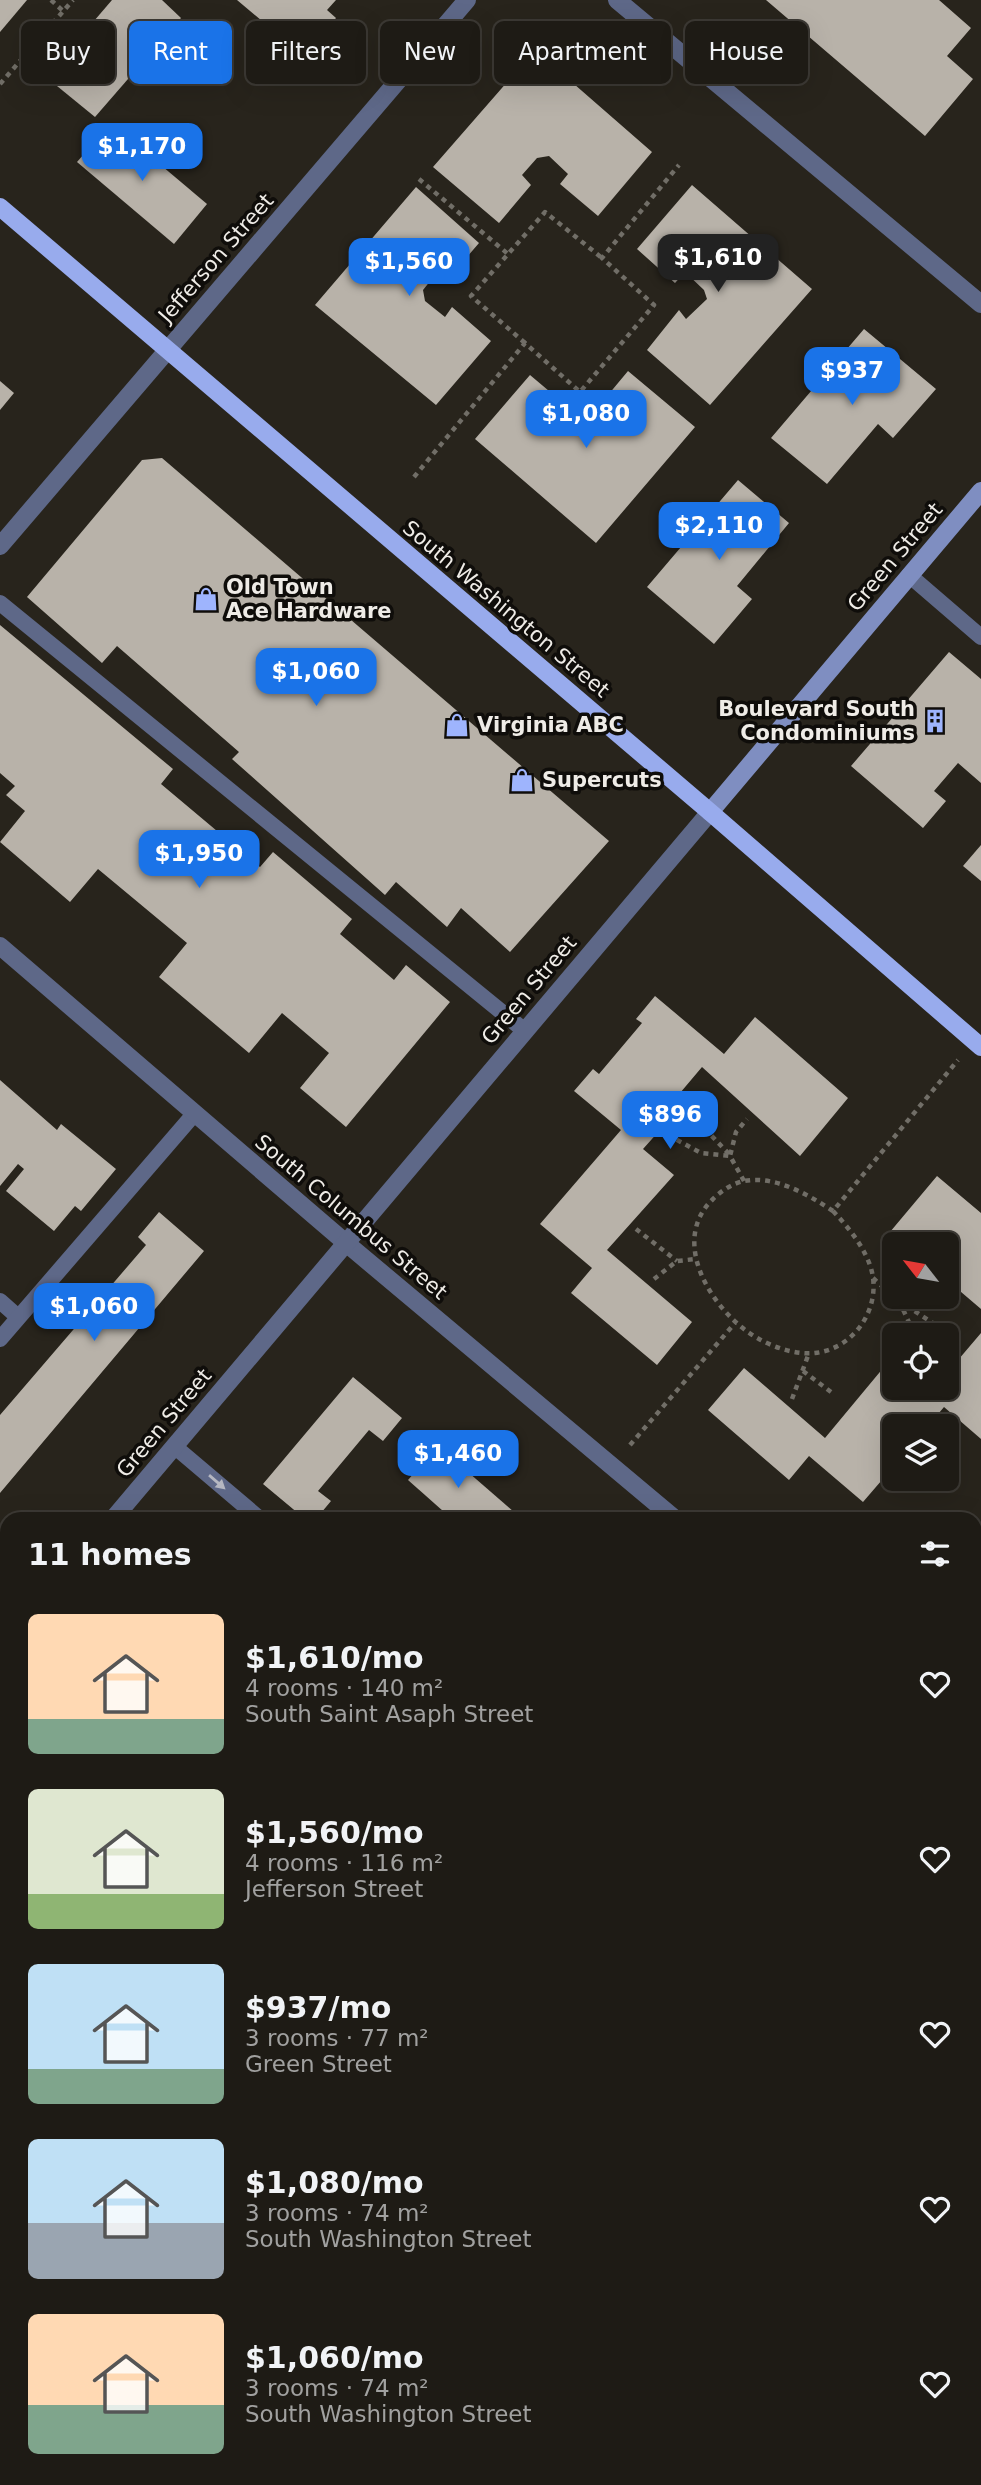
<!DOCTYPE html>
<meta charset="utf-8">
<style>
body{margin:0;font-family:"DejaVu Sans",sans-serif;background:#26241e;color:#f1f3f6;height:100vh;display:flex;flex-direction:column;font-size:26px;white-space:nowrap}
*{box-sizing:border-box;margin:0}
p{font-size:23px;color:#a1a1a0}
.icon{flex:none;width:38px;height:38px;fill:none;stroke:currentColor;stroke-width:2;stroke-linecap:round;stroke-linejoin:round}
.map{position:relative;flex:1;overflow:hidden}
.details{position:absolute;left:0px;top:1512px;width:982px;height:973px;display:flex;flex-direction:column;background:#1e1b15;border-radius:21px 21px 0 0;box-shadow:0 7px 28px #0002,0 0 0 2px #3c3934}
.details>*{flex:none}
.banner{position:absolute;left:21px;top:21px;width:940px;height:63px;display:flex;gap:14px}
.needle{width:46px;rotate:301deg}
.fabs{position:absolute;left:882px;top:1232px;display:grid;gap:14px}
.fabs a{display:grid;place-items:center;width:77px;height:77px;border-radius:10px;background:#1e1b15;box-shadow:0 7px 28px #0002,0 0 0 2px #3c3934;font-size:35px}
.price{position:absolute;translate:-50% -60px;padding:0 16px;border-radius:14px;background:#1a73e8;color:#fff;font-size:23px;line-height:46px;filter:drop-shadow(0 2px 4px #0008)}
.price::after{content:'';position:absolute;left:50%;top:42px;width:21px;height:16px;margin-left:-10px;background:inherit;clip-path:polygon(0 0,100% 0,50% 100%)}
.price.selected{background:#222;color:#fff}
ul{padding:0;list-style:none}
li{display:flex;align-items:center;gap:21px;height:175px;padding:0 28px}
li span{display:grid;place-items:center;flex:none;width:196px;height:140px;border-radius:10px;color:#555}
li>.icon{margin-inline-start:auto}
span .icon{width:84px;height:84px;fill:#fffc;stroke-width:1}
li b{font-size:30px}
h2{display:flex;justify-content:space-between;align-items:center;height:84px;padding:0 28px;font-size:30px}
.pill{padding:0 24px;border-radius:10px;background:#1e1b15;box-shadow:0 7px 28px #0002,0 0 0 2px #3c3934;font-size:24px;line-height:63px}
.pill.selected{background:#1a73e8;color:#fff}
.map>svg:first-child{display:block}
.green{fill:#58400d}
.building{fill:#b8b2a9}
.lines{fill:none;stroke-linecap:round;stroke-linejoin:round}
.path{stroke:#716e67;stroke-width:4.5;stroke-dasharray:5 5;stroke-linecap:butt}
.lane{stroke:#5e6888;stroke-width:16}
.street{stroke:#5e6888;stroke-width:18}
.secondary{stroke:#7f8ec1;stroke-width:18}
.primary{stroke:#98abed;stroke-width:18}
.highway{stroke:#b9c8f8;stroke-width:21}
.oneway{fill:#b5b7c1}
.labels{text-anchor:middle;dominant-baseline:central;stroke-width:7;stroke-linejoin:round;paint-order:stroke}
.street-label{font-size:21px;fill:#efece7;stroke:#0f0d0a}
.poi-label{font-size:21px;font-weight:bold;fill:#efece7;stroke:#0f0d0a;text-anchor:start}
</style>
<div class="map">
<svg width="981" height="2485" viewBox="0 0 981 2485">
<rect width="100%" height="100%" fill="#28241c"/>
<g class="green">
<path d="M981,1670V1819L975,1813V1678Z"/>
<path d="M981,2089V2194L975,2195V2090Z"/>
<path d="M266,2478H732L725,2485H255Z"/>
</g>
<g class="building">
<path d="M0,0H27L0,32Z"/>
<path d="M112,0H162L181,18L95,117L46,77Z"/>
<path d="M237,0H336L327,10L336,18L304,56Z"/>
<path d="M766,0H939L971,28L947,56L973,79L925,136Z"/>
<path d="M535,50L652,152L598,216L560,184L568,174L549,156L537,158L522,175L531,185L499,223L433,167Z"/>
<path d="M111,123L207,204L174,244L77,162Z"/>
<path d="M692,185L812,289L710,405L647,350L679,310L686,319L707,299L704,290L685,272L675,283L637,249Z"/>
<path d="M416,187L479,243L449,278L439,270L423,290L425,301L445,317L452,307L491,341L436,405L315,305Z"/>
<path d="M864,329L936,389L893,438L878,424L827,484L771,438Z"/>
<path d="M628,371L695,427L596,543L475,439L530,375L568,407L560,418L580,437H591L608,416L598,407Z"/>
<path d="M0,381L14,393L0,410Z"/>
<path d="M162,458L609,841L510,952L461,908L447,927L396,882L385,895L232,759L239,752L117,646L102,663L27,597L142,460Z"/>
<path d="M738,480L789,523L737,586L752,599L714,644L647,587Z"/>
<path d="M0,625L173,769L161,784L260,867L273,852L352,919L340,934L394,980L406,965L450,1002L346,1127L300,1088L329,1053L282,1013L249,1053L159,977L187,943L98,869L70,902L0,842L25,811L6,795L15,786L0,773Z"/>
<path d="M949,652L981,679V783L958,763L934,791L946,801L923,828L851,766Z"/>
<path d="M981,845V881L963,866Z"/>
<path d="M655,996L724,1054L755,1017L848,1098L800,1156L702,1067L653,1125L660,1130L643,1149L674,1175L607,1250L692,1322L657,1365L571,1293L592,1268L540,1224L621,1130L574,1091L593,1069L599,1074L642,1023L636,1019Z"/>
<path d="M0,1080L57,1130L61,1124L116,1169L81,1211L75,1206L54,1231L6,1191L24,1169L18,1164L0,1186Z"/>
<path d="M937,1176L981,1213V1309L947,1280V1244H904L890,1232Z"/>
<path d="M159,1212L204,1251L0,1493V1415L146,1245L138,1237Z"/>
<path d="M981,1333V1439L944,1407L928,1426H894V1466L863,1502L809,1456L789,1480L708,1410L744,1368L825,1438L889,1361L894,1366V1388H920L923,1390L926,1388H947V1373Z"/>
<path d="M353,1377L402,1418L383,1441L369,1430L318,1491L331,1501L316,1519H305L263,1484Z"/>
<path d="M438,1446L522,1519H452L408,1480Z"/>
<path d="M7,1792V1868L0,1877V1801Z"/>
<path d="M0,2145L7,2151V2224L0,2218Z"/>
</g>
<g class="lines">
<g class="path">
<path d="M51,0L63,11"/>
<path d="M0,84L73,0"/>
<path d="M419,179L508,254"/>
<path d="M525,343L471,296L545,212L602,258"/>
<path d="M414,477L525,343L580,392L654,305L602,258L679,165"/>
<path d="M684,1107L730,1155"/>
<path d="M668,1135L701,1153L730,1156"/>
<path d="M744,1181L730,1156L736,1132L747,1119"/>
<path d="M833,1211C809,1195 775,1175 744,1181C733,1183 721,1191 713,1199C667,1243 715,1315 759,1339C775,1348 797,1355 815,1353C859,1348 887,1299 867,1258C859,1240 846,1225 833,1211L958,1060"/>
<path d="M636,1229L677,1261"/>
<path d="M873,1278L894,1297"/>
<path d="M654,1279L677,1261L696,1259"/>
<path d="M898,1300L945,1331"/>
<path d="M898,1300L910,1297"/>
<path d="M899,1301L915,1335"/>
<path d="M803,1371L835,1395"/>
<path d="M792,1399L809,1353"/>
<path d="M630,1445L735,1323"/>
</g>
<g class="lane">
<path d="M909,575L981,637"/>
<path d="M0,603L525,1031"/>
<path d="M0,1301L18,1317"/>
<path d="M0,1339L195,1113"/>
<path d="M174,1446L260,1519"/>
<path d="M0,1949L7,1940"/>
<path d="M0,1994L7,2000"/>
</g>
<g class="street">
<path d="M617,0L981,304"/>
<path d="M0,546L467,0"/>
<path d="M0,946L346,1243L675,1519"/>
<path d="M113,1519L710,812"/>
<path d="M975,1591L981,1583"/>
<path d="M0,1653L7,1645"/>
<path d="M0,2346L7,2352"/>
<path d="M155,2478L167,2485"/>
<path d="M196,2485L215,2478"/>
</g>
<path class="secondary" d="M710,812L981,491"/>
<path class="primary" d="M0,207L710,812L981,1047"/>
<g class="highway">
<path d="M975,2242L981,2239"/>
<path d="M975,2293L981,2286"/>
<path d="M788,2485L796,2478"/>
<path d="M970,2485L981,2473"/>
</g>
</g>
<defs><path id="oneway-solid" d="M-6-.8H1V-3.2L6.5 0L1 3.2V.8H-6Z" transform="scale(1.75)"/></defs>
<use class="oneway" href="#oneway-solid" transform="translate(217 1482) rotate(41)"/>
<defs>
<g id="shop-bare" transform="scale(1.89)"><path d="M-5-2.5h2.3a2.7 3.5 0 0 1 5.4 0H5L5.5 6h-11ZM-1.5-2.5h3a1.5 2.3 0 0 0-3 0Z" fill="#9eb4fd" stroke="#0f0d0a" stroke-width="2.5" paint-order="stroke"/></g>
<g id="building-bare" transform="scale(1.89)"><path d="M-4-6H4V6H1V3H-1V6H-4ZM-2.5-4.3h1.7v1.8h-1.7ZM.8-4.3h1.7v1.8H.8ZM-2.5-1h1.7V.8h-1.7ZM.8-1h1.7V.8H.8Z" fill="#9eb4fd" stroke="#0f0d0a" stroke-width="2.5" paint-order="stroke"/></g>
</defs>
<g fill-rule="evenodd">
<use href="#shop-bare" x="206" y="599"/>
<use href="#building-bare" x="935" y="721"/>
<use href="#shop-bare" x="457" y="725"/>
<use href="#shop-bare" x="522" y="780"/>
</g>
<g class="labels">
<g class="street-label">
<text transform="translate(216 258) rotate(-49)">Jefferson Street</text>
<text transform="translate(895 557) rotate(-50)">Green Street</text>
<text transform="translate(506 609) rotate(40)">South Washington Street</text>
<text transform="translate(529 990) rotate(-50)">Green Street</text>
<text transform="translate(351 1217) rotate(40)">South Columbus Street</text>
<text transform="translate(164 1423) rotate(-50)">Green Street</text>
</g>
<g class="poi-label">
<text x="226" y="587">Old Town<tspan x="226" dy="24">Ace Hardware</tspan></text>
<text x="915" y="709" text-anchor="end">Boulevard South<tspan x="915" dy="24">Condominiums</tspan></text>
<text x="477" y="725">Virginia ABC</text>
<text x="542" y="780">Supercuts</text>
</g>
</g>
</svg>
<div class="fabs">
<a><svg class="needle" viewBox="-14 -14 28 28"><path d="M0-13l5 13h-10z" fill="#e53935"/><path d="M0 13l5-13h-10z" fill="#a1a1a0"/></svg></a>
<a><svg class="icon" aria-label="locate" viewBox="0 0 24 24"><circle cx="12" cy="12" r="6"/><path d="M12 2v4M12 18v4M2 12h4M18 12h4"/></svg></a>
<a><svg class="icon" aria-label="layers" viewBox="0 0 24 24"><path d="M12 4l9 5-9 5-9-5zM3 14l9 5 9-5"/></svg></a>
</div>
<b class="price" style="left:142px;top:183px">$1,170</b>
<b class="price selected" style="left:718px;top:294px">$1,610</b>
<b class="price" style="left:409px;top:298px">$1,560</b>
<b class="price" style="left:852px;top:407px">$937</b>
<b class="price" style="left:586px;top:450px">$1,080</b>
<b class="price" style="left:719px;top:562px">$2,110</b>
<b class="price" style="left:316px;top:708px">$1,060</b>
<b class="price" style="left:199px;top:890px">$1,950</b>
<b class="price" style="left:670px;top:1151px">$896</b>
<b class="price" style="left:94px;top:1343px">$1,060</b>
<b class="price" style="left:458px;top:1490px">$1,460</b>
<div class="banner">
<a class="pill">Buy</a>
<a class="pill selected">Rent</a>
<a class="pill">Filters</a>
<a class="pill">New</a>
<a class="pill">Apartment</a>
<a class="pill">House</a>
</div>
<section class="details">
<h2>11 homes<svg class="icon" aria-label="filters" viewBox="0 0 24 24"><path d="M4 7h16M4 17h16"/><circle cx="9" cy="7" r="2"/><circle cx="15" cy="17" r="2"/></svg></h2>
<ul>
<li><span style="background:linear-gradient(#ffd9b3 75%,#7fa58c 0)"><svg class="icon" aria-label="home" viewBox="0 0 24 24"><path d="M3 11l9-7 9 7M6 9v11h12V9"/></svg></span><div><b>$1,610/mo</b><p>4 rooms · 140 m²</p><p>South Saint Asaph Street</p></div><svg class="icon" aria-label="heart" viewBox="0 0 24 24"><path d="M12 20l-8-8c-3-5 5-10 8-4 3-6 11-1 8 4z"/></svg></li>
<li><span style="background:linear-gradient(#dfe7d0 75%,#8fb573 0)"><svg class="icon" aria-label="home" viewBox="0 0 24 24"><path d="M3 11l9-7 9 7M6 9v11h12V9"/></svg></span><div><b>$1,560/mo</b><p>4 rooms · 116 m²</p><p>Jefferson Street</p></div><svg class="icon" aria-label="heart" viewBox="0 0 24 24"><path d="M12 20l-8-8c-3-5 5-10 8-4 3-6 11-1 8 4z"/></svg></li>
<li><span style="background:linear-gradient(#bfe0f5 75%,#7fa58c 0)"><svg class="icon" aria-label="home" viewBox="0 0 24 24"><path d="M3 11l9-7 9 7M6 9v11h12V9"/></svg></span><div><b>$937/mo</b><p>3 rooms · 77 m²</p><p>Green Street</p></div><svg class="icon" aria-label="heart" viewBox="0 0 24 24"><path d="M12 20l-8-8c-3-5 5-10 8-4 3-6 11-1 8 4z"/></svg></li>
<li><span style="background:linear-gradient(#bfe0f5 60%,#9aa5b1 0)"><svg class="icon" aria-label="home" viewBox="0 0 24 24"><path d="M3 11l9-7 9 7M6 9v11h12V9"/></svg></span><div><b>$1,080/mo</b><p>3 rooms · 74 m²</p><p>South Washington Street</p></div><svg class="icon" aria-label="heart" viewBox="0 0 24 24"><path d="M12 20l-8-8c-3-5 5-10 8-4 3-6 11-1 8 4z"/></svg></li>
<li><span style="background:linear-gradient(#ffd9b3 65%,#7fa58c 0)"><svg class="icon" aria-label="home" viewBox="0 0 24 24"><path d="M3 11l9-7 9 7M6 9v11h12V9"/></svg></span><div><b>$1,060/mo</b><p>3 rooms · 74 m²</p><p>South Washington Street</p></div><svg class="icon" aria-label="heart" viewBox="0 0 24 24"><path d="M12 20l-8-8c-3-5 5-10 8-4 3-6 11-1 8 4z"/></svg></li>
</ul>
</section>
</div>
